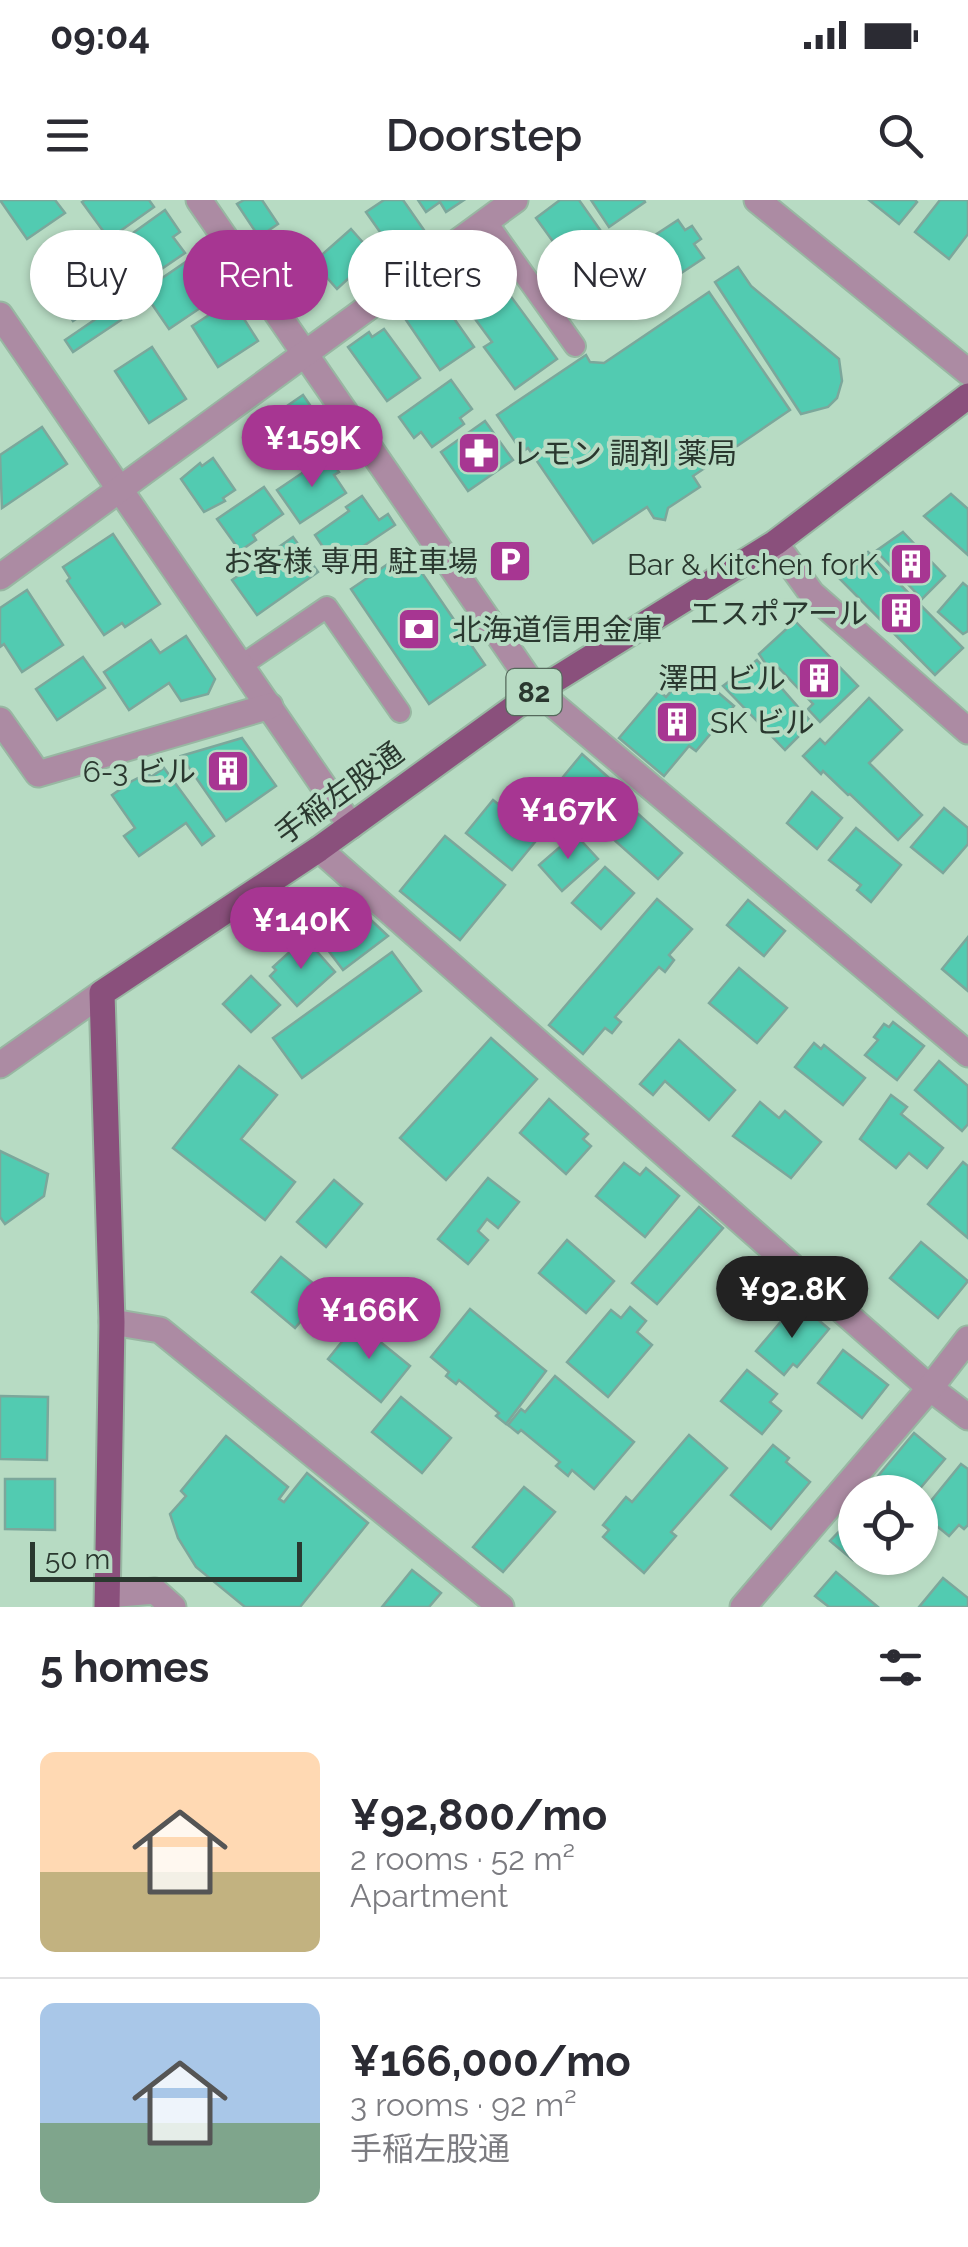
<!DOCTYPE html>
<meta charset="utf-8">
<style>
body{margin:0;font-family:Raleway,"Noto Sans JP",sans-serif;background:#f2f2f3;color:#2b2b33;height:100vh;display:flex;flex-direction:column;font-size:38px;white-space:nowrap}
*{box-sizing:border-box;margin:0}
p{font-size:32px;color:#7c7c81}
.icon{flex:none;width:55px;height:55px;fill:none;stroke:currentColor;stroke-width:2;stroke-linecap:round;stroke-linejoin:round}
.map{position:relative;height:1407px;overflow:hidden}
.drawer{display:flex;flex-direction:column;background:#fff;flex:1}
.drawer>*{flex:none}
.hud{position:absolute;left:30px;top:30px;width:910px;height:90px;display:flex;gap:20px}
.tools{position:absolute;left:838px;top:1275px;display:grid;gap:20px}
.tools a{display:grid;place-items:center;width:100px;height:100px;border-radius:50%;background:#fff;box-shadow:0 2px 8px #0004;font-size:50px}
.scale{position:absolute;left:30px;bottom:25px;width:272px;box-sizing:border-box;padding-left:10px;border:5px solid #2a382f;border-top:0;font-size:28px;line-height:35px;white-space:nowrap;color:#2a382f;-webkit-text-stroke:8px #b7dbc3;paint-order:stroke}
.price{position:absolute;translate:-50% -85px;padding:0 22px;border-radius:35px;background:#a73692;color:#fff;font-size:32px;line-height:65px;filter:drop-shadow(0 2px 5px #0008)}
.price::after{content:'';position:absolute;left:50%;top:60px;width:30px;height:22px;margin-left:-15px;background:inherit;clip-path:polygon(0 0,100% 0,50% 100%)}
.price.current{background:#222;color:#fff}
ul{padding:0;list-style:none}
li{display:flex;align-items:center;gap:30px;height:250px;padding:0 40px}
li+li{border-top:2px solid #e1e1e2}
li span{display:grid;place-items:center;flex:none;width:280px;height:200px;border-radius:15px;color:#555}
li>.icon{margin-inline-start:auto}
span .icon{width:120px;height:120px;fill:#fffc;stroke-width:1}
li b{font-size:42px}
h2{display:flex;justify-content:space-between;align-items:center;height:120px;padding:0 40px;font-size:42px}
.chip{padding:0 35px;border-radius:45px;background:#fff;box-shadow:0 2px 8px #0004;font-size:35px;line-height:90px}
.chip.current{background:#a73692;color:#fff}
.status{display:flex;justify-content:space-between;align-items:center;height:70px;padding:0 50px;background:#fff;direction:ltr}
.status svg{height:28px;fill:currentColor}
header{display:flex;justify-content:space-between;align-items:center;height:130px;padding:0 40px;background:#fff;font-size:45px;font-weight:600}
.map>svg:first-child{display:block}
.building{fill:#52cbb1;stroke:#7ca79b;stroke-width:2.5}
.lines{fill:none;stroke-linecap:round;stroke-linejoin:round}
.service-casing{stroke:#98b7a2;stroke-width:24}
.minor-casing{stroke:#98b7a2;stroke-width:29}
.tertiary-casing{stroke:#98b7a2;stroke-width:29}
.primary-casing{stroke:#98b7a2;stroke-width:29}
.service{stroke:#ac8ba3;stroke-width:20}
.minor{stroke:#ac8ba3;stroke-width:25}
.tertiary{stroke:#ac8ba3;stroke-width:25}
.primary{stroke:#8a507c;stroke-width:25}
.labels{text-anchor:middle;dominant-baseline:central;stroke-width:8;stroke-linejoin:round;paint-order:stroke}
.shield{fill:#b7dbc3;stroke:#54695b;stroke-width:2.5}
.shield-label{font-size:28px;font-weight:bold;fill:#2a382f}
.poi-label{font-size:30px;fill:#2a382f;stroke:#b7dbc3;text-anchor:end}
.street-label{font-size:30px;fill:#2a382f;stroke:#b7dbc3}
</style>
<div class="status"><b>09:04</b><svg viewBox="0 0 49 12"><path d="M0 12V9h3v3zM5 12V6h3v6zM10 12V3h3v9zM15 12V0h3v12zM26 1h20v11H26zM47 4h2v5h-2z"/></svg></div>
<header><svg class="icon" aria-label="menu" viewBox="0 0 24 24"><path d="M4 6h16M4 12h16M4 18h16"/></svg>Doorstep<svg class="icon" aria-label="search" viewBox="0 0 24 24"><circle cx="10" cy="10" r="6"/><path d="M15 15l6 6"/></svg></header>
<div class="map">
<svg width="968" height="1407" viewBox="0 0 968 1407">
<rect width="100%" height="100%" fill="#b7dbc3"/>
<g class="building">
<path d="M0,0H55L65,13L27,39Z"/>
<path d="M85,0H149L154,7L109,39L82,2Z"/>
<path d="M244,0H262L278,24L259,37L237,4Z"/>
<path d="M384,0H403L426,33L410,44L407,39L392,49L366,12Z"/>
<path d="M418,0H464L446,12L440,2L426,12Z"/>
<path d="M560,0H579L603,34L567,61L536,18Z"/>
<path d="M591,0H644L645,2L609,27Z"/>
<path d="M869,0H915L917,2L899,24Z"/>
<path d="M940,0H968V34L949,59L915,32Z"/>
<path d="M165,10L180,32L173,37L185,53L138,85L112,48Z"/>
<path d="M678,20L685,30L692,26L701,39L694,44L704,58L648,95L623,56Z"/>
<path d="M351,29L374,55L337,89L321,71L315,77L307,68Z"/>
<path d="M82,34L120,90L73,121L47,82L57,71L52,65L46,69L38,57L63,40L67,44Z"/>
<path d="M193,57L208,77L203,80L215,98L169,129L143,91Z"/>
<path d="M487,64L557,159L515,189L484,147L492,142L453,89Z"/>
<path d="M738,67L751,86L839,159L842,181L837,198L828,207L801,214L715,82Z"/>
<path d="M709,92L790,210L693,276L700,287L668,308L665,320L654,318L647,307L593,343L528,248L522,252L497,215L586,155L590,162L604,163Z"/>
<path d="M426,98L432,106L441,100L474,147L440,170L402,114Z"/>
<path d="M232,100L258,141L218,167L192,126Z"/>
<path d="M112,108L121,120L73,152L65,140Z"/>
<path d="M384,129L420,178L387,201L348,147L369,132L372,137Z"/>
<path d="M152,147L186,199L149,223L115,171Z"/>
<path d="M451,180L472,209L460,218L464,224L432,247L421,232L414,238L399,217Z"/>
<path d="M303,195L334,240L296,266L265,221Z"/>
<path d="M485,221L513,260L468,291L441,252Z"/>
<path d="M42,227L67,264L2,308L0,255Z"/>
<path d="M213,258L235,290L223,298L225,301L204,312L181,279L200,263L202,266Z"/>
<path d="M323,259L325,262L330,259L339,272L334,275L346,293L300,323L277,290Z"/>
<path d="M264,287L283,314L253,335L256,340L240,351L217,319Z"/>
<path d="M951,294L968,309V355L924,316Z"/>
<path d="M362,296L379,320L388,314L395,325L335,365L315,335L349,311L346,307Z"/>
<path d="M903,332L945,376L922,399L876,351Z"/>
<path d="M113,334L160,404L125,427L122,423L104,435L67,381L70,378L63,367Z"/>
<path d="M293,337L318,372L257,415L232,380Z"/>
<path d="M407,351L485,465L429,504L351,389Z"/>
<path d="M868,352L963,448L935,475L839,378Z"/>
<path d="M963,383L968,387V431L963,434L938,412Z"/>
<path d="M27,390L63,445L22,472L4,444L0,447V408Z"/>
<path d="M795,421L858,486L820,522L808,509L813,504L776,465L770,470L759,454Z"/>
<path d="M186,436L215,479L208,494L181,501L169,483L129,510L104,472L151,440L160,453Z"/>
<path d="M83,457L105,488L57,520L36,489Z"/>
<path d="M757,460L812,523L785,550L723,486Z"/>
<path d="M694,472L734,506L696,551L689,546L664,576L619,538L659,491L666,497L679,482L683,486Z"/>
<path d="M869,498L902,530L869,563L922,615L898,640L850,594L848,595L823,571L821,574L803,556L820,539L825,544Z"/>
<path d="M242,538L276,586L226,621L181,556Z"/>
<path d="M582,554L617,585L593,614L558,583Z"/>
<path d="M164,568L214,636L202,645L186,623L139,656L124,636L135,628L112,595L132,581L148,573L151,577Z"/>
<path d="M521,583L558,614L512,670L466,633L493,600L502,607Z"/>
<path d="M812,592L842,618L817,649L787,623Z"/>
<path d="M627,604L682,653L658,679L603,630Z"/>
<path d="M944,608L968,628V644L943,673L911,647Z"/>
<path d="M856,628L901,665L871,702L857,690L861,685L829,660Z"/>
<path d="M575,634L598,659L562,691L539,665Z"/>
<path d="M445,636L505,685L460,740L400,691Z"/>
<path d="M605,667L634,693L601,729L572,703Z"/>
<path d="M657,699L692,729L669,755L674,760L665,772L659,767L615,817L621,822L612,833L605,828L583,854L549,825Z"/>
<path d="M748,700L785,731L764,756L727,725Z"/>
<path d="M342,706H356L388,736L343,770L312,729Z"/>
<path d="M968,737V791L942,769Z"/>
<path d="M305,738L335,772L297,806L270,776L276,770L273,767Z"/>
<path d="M392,752L421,791L302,878L273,838Z"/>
<path d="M739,768L787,808L757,843L709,803Z"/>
<path d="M251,776L280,805L251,832L223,804Z"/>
<path d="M893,822L924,846L897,880L865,855L878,840L874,837L884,824L889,827Z"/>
<path d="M491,838L537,879L446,980L400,938Z"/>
<path d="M679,840L735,890L709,920L665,881L653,895L640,884Z"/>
<path d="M814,843L821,849L824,845L865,878L843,905L795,867Z"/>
<path d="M939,861L968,886V924L962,931L915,890Z"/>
<path d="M239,866L277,895L241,939L295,982L265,1020L173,948Z"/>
<path d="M891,895L907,907L901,914L943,948L927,968L909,953L896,968L860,939Z"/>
<path d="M549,899L588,934L583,939L591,946L566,974L520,933Z"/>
<path d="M760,902L779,918L785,911L821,942L791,978L733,936Z"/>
<path d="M0,951L48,974L44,996L5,1024L0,1017Z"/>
<path d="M963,962L968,966V1038L928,1004Z"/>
<path d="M624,963L640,975L646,968L679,996L645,1037L596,996Z"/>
<path d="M488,978L519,1002L498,1028L487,1019L478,1031L488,1040L468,1064L438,1039Z"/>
<path d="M334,980L362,1004L326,1047L297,1022Z"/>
<path d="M699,1007L723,1028L657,1104L632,1083Z"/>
<path d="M567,1040L614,1081L586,1113L539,1073Z"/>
<path d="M921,1042L968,1081L938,1118L890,1078Z"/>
<path d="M281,1057L325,1093L295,1128L252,1092Z"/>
<path d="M630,1107L646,1121L637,1132L652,1145L608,1197L567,1162L611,1110L621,1118Z"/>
<path d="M803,1107L829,1129L797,1167L793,1164L784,1175L756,1151L783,1119L789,1124Z"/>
<path d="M470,1109L546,1171L506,1224L496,1216L499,1213L459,1180L456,1184L446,1176L449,1172L431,1157Z"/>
<path d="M357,1123L410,1166L381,1202L328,1159Z"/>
<path d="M843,1150L888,1185L862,1218L818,1183Z"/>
<path d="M747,1170L777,1194L770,1202L781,1211L762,1234L721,1201Z"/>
<path d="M555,1176L634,1242L594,1289L572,1270L568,1276L556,1266L560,1262L521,1230L518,1233L508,1225L521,1209L525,1212Z"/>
<path d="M0,1196L48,1197L47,1260L0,1259Z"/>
<path d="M401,1197L451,1238L422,1273L372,1232Z"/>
<path d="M914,1233L945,1259L917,1292L910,1289L906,1292H898L878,1276Z"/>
<path d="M689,1235L727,1268L671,1332L676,1336L644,1373L603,1337L609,1330L603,1325L626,1297L632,1302Z"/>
<path d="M226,1236L288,1287L279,1299L284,1302L307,1273L368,1323L300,1407H245L196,1367L178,1338L170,1314L186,1296L181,1291Z"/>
<path d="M773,1245L789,1258L786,1262L810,1282L771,1329L731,1295Z"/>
<path d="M961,1264L968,1269V1325L964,1329L959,1325L949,1336L921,1313Z"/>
<path d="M5,1279H55V1330L5,1329Z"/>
<path d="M524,1287L555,1312L503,1372L473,1347Z"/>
<path d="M855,1315V1358L853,1360L830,1341Z"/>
<path d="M412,1370L441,1393L429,1407H382Z"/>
<path d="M836,1372L878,1407H829L815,1396Z"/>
<path d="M943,1378L968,1398V1407H919Z"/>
</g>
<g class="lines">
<g class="service-casing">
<g id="service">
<path d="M486,21L575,146"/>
<path d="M242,465L327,407L400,512"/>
</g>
</g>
<g class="minor-casing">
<g id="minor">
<path d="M199,0L537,491L968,854"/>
<path d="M0,115L351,626"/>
<path d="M775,343L812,394L968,531"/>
<path d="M0,377L515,0"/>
<path d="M0,520L38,574L270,506"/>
<path d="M319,649L930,1188L968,1217"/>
<path d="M112,1122L160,1130L501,1407"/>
<path d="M108,1395L155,1391L173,1407"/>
<path d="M743,1407L930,1188L968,1139"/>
</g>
</g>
<g class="tertiary-casing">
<g id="tertiary">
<path d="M757,0L968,172"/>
<path d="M0,865L102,793"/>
</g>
</g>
<g class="primary-casing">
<path id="primary" d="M107,1407L112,1122L102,793L319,649L537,491L775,343L968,196"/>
</g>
<use href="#service" class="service"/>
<use href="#minor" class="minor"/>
<use href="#tertiary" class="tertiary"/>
<use href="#primary" class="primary"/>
</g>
<defs>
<g id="pharmacy-square" transform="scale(2.25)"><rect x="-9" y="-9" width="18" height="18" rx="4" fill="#a73692" stroke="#b7dbc3"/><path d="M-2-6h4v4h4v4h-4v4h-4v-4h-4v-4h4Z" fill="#fff"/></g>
<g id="parking-square" transform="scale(2.25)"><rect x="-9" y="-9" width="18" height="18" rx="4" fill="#a73692" stroke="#b7dbc3"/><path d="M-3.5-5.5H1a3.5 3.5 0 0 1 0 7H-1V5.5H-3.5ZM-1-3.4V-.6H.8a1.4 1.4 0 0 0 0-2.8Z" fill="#fff"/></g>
<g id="building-square" transform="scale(2.25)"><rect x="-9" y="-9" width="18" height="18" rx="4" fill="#a73692" stroke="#b7dbc3"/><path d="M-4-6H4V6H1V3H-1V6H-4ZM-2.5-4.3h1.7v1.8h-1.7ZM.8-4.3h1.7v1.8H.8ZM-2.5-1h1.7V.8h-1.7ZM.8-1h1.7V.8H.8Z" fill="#fff"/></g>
<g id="bank-square" transform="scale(2.25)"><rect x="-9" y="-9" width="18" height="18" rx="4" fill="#a73692" stroke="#b7dbc3"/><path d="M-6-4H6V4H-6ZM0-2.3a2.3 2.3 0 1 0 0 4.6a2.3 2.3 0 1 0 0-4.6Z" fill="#fff"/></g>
</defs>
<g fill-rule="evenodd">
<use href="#pharmacy-square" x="479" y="253"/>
<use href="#parking-square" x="510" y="361"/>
<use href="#building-square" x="911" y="364"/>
<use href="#building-square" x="901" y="413"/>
<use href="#bank-square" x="419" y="429"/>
<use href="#building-square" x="819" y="478"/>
<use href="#building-square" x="677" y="522"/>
<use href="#building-square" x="228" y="571"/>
</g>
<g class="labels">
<rect class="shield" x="506.5" y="469" width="55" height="46" rx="8"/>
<g class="shield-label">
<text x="534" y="492">82</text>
</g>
<g class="poi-label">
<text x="512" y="253" text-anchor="start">レモン 調剤 薬局</text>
<text x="478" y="361">お客様 専用 駐車場</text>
<text x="878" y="364">Bar &amp; Kitchen forK</text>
<text x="868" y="413">エスポアール</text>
<text x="452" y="429" text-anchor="start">北海道信用金庫</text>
<text x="786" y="478">澤田 ビル</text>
<text x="710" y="522" text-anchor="start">SK ビル</text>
<text x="196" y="571">6-3 ビル</text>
</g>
<g class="street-label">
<text transform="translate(339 593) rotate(-36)">手稲左股通</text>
</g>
</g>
</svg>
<div class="tools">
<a><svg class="icon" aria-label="locate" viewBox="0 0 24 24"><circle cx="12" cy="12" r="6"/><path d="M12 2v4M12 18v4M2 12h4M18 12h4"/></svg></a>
</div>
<div class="scale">50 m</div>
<b class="price" style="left:312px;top:290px">¥159K</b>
<b class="price" style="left:568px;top:662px">¥167K</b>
<b class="price" style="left:301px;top:772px">¥140K</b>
<b class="price current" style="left:792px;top:1141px">¥92.8K</b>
<b class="price" style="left:369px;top:1162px">¥166K</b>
<div class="hud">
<a class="chip">Buy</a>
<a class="chip current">Rent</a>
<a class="chip">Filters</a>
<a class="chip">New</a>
</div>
</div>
<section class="drawer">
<h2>5 homes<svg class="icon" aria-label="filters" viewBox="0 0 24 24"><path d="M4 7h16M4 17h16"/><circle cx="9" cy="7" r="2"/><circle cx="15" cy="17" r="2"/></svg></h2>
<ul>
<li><span style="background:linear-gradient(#ffd9b3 60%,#c2b280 0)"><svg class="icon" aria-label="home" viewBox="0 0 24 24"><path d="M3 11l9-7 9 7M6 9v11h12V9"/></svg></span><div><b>¥92,800/mo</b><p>2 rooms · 52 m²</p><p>Apartment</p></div></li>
<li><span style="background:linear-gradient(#a9c7e8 60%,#7fa58c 0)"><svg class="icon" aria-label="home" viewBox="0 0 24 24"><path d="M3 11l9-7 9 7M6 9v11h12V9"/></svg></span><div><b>¥166,000/mo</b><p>3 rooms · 92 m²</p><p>手稲左股通</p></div></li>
</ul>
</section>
